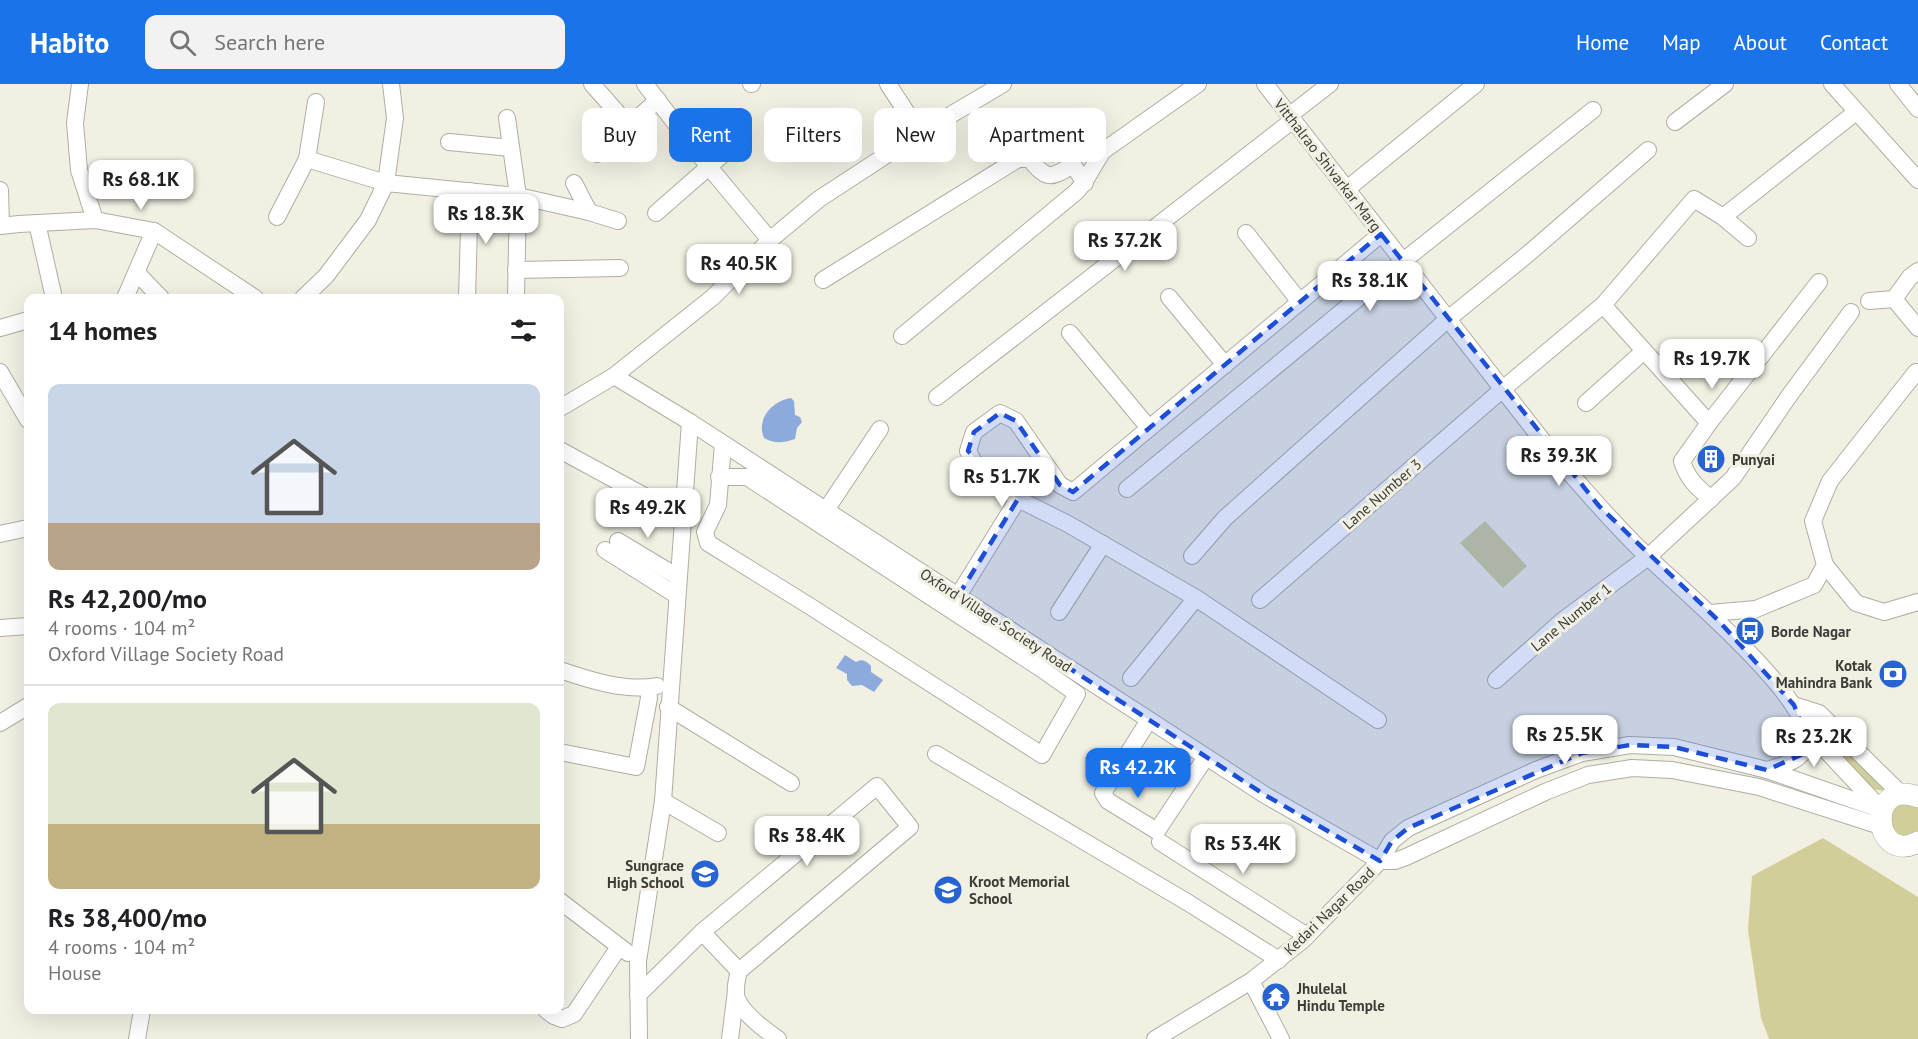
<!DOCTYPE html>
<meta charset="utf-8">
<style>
body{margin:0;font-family:"PT Sans",sans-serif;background:#f2f2f2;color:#202124;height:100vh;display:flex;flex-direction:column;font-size:22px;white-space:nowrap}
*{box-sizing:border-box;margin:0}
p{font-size:20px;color:#757577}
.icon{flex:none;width:33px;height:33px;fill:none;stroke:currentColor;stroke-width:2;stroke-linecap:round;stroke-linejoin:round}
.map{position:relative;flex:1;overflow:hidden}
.panel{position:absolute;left:24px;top:210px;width:540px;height:720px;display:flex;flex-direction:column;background:#fff;border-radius:12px;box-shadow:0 6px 24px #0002}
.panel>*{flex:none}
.top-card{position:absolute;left:582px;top:24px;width:570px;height:54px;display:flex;gap:12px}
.price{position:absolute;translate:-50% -51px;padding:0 14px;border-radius:12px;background:#fff;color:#222;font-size:20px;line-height:39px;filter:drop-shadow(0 2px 3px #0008)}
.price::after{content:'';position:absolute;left:50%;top:36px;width:18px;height:14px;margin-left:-9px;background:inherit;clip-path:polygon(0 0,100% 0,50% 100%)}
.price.on{background:#1a73e8;color:#fff}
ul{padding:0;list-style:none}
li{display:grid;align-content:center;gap:12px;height:318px;padding:0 24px}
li+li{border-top:2px solid #e0e0e0}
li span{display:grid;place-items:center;height:186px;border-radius:12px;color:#555}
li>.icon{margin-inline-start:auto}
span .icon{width:108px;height:108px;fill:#fffc;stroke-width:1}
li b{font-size:26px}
h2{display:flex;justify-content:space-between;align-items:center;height:72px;padding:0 24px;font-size:26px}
.tag{padding:0 21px;border-radius:12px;background:#fff;box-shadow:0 6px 24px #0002;font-size:21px;line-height:54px}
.tag.on{background:#1a73e8;color:#fff}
header{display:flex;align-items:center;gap:36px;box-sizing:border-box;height:84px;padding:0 30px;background:#1a73e8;color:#fff}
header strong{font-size:28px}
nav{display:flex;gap:33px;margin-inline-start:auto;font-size:21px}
.search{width:420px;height:54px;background:#f2f2f2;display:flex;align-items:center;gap:15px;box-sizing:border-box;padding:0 21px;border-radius:12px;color:#757577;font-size:22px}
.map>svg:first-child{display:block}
.green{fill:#d2ce9a}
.water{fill:#8caadc}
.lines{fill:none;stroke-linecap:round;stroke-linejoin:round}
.minor-casing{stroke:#afaea2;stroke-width:18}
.major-casing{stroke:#afaea2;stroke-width:22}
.minor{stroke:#fff;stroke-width:16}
.major{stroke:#fff;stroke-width:21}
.marked{fill:#1d4ed8;fill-opacity:0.2;stroke:#1d4ed8;stroke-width:4.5;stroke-dasharray:12 8;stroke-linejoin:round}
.labels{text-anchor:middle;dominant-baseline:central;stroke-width:6;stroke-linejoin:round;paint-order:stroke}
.street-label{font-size:15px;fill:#3d3d38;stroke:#f1f0e3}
.poi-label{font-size:15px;font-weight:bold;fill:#3d3d38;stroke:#f1f0e3;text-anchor:start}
</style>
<header>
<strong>Habito</strong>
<div class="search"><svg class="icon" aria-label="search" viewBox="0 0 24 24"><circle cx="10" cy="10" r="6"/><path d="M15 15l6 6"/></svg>Search here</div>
<nav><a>Home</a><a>Map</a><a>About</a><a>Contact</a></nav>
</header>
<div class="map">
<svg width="1918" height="955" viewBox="0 0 1918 955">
<rect width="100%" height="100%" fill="#f1f0e3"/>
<g class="green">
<path d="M1485,437L1527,482L1503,504L1460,459Z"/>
<path d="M1821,646L1908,710L1871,705Z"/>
<path d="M1870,712L1918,719V755L1899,753Z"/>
<path d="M1823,754L1918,813V955H1769L1761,934L1748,846L1752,792Z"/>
</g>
<g class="water">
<path d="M791,314L794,317L795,331L800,333L802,338L797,344L795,355C783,359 775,360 764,354C756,335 772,317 791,314Z"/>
<path d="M845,571L856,578C862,574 867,577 871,582V588L883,596L874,608L862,601L852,602L847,596V590L836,584Z"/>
</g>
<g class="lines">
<g class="minor-casing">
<g id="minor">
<path d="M80,0L75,39L79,86L95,136"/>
<path d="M592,0L629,42"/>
<path d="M645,0L709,83L770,156"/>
<path d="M751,0H752"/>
<path d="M888,0L920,49"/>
<path d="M1265,0L1553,370C1584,405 1614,441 1648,473C1682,506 1808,611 1807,656C1807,676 1783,681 1767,686"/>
<path d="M1832,0L1918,96"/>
<path d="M1898,0L1918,25"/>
<path d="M1290,31L1330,0"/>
<path d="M507,34L518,112L516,214"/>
<path d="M1675,38L1725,0"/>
<path d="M449,58L511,64"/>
<path d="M597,70L658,16"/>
<path d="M307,75L386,99L518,112L589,128"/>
<path d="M574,99L589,128L618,137"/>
<path d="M1347,105L1476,0"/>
<path d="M0,106L1,142"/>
<path d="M656,129L736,59"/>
<path d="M277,133L307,75L316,18"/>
<path d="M1723,133L1856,28"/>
<path d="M37,139L54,214"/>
<path d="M0,142L19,140L95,136L154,147L255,214"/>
<path d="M1246,149L1300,218"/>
<path d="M516,186L620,184"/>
<path d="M1918,187L1910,193L1894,215L1918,244"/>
<path d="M137,189L161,214"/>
<path d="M823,196L1018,75H1030C1047,97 1051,94 1073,81L1085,99"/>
<path d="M1169,213L1225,281"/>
<path d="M125,214L154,147"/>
<path d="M303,214L326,192L368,136L386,99L395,34L391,0"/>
<path d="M467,214L470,107"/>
<path d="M1869,217L1894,215"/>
<path d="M1603,221L1709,339"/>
<path d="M0,244L28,236"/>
<path d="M1070,249L1149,344"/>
<path d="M902,252L1076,108C1088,96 1093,81 1103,67L1198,0"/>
<path d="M0,288L28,336"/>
<path d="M614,292L690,338L1265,711L1380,777H1395L1406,773L1545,708L1588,691L1632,684L1672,686L1759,703L1880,742"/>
<path d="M937,313L1293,36"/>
<path d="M1586,319L1644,267"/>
<path d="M560,324L614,292L713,213L770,156L819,115L920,49L1003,0"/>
<path d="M560,366L683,433"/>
<path d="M719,393H747L1040,584L1077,610L1042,671L808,521L708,459L705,448L718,421L723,360"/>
<path d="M1127,405L1402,178L1593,26"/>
<path d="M1711,415C1698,404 1687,395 1682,377L1709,339L1819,198"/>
<path d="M826,426L880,345"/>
<path d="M0,450L28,444"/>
<path d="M618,457L678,493"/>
<path d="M605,466L676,511"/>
<path d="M1192,472L1225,434L1448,235L1528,170L1648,66"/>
<path d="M1825,481L1856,519L1884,528L1918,518"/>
<path d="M958,512L1018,415"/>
<path d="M1196,514L1378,636"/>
<path d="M1260,516L1504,304L1603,221L1694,115L1723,133L1748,154"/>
<path d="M1059,528L1103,460"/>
<path d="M1710,529L1756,525L1814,501L1825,481L1813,437L1830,397L1916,288"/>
<path d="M0,544L28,542"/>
<path d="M560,586C589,596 626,608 657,602"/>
<path d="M1131,594L1196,514L1068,440L1018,415L974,378L968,367L974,348L1000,329L1016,337L1060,401L1073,408L1381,150"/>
<path d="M1496,596L1562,537L1648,473L1733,394L1789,312L1851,228"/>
<path d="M1794,621L1819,629L1901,710"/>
<path d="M668,623L791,699"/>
<path d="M1149,636L1103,709L1108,717L1157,747L1206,673"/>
<path d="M0,639L28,622"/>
<path d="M1805,644L1879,723"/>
<path d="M560,668L636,683L649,614L648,604"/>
<path d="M936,670L1187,818L1279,876"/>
<path d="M663,717L718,749"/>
<path d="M1160,758L1307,852"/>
<path d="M560,817L628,869"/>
<path d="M702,848L739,887"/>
<path d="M1251,897L1281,955"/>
<path d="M638,911L702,848L877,702L910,743L739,887C737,895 734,907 737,915C743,929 765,946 778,955"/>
<path d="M546,926L554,932L562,935L574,930L619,863"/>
<path d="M137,955L142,926"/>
<path d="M639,955L638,877L663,717L690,338"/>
<path d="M730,955L736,907"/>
<path d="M1155,955L1251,897L1303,856L1380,777L1392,757L1408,744L1536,686L1582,669L1630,661L1674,663L1767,686L1882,726"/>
</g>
</g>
<g class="major-casing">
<path id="major" d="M1918,713C1865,693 1873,782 1918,758"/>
</g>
<use href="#minor" class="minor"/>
<use href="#major" class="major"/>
</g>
<path class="marked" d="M1381,150L1599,422L1719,537L1794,621L1808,657L1803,670L1767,686L1674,663L1630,661L1582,669L1408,744L1392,757L1380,777L1265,711L958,512L1018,415L968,367L974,348L1000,329L1016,337L1060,401L1073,408Z"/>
<defs>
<g id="building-disc" transform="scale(1.5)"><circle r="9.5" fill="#2864d1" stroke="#f1f0e3"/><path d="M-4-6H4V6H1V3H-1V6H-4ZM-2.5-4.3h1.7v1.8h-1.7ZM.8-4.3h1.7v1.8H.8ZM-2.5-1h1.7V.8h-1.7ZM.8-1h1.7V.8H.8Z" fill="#fff"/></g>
<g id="bus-disc" transform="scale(1.5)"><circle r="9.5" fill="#2864d1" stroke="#f1f0e3"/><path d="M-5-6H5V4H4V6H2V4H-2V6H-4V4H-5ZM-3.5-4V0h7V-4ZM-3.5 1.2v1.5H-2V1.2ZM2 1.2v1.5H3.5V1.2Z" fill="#fff"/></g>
<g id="bank-disc" transform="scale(1.5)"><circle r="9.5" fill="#2864d1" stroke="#f1f0e3"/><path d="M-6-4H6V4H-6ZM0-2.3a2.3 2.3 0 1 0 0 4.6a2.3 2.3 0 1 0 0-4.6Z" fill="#fff"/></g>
<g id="school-disc" transform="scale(1.5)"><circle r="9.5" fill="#2864d1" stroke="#f1f0e3"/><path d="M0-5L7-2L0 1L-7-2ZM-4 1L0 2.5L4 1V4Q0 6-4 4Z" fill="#fff"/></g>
<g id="temple-disc" transform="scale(1.5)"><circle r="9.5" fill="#2864d1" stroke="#f1f0e3"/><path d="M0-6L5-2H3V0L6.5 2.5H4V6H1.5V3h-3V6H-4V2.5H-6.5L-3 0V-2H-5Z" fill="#fff"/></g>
</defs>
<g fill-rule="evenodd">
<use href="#building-disc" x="1711" y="375"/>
<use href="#bus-disc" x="1750" y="547"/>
<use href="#bank-disc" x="1893" y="590"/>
<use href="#school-disc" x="705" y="790"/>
<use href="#school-disc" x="948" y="806"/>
<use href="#temple-disc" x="1276" y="913"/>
</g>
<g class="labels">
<g class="street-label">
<text transform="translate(1328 81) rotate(52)">Vitthalrao Shivarkar Marg</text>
<text transform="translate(1382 410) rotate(-41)">Lane Number 3</text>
<text transform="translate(1571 533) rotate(-39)">Lane Number 1</text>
<text transform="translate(996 536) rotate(33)">Oxford Village Society Road</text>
<text transform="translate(1329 827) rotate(-44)">Kedari Nagar Road</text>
</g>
<g class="poi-label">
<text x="1732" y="375">Punyai</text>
<text x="1771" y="547">Borde Nagar</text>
<text x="1872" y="581" text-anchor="end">Kotak<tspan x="1872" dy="17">Mahindra Bank</tspan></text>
<text x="684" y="781" text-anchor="end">Sungrace<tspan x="684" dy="17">High School</tspan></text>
<text x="969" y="797">Kroot Memorial<tspan x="969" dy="17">School</tspan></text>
<text x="1297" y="904">Jhulelal<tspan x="1297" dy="17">Hindu Temple</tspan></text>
</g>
</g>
</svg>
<b class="price" style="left:141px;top:127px">Rs 68.1K</b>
<b class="price" style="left:486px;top:161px">Rs 18.3K</b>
<b class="price" style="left:1125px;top:188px">Rs 37.2K</b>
<b class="price" style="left:739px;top:211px">Rs 40.5K</b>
<b class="price" style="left:1370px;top:228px">Rs 38.1K</b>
<b class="price" style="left:1712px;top:306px">Rs 19.7K</b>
<b class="price" style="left:1559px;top:403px">Rs 39.3K</b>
<b class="price" style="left:1002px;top:424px">Rs 51.7K</b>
<b class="price" style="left:648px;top:455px">Rs 49.2K</b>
<b class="price" style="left:1565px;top:682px">Rs 25.5K</b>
<b class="price" style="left:1814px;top:684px">Rs 23.2K</b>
<b class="price on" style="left:1138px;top:715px">Rs 42.2K</b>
<b class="price" style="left:807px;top:783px">Rs 38.4K</b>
<b class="price" style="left:1243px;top:791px">Rs 53.4K</b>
<div class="top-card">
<a class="tag">Buy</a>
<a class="tag on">Rent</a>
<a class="tag">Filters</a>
<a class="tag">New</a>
<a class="tag">Apartment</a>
</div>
<section class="panel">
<h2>14 homes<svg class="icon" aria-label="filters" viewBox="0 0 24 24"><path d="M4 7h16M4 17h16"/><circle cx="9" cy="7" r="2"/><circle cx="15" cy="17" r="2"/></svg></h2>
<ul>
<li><span style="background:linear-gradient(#c9d6e8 75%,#b9a48a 0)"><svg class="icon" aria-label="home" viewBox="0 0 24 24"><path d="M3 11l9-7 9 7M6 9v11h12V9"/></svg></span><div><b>Rs 42,200/mo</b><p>4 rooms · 104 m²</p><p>Oxford Village Society Road</p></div></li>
<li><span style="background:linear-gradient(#dfe7d0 65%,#c2b280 0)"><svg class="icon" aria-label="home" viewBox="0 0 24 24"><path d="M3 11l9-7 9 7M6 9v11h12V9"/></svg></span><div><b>Rs 38,400/mo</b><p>4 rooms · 104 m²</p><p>House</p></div></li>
</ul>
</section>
</div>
